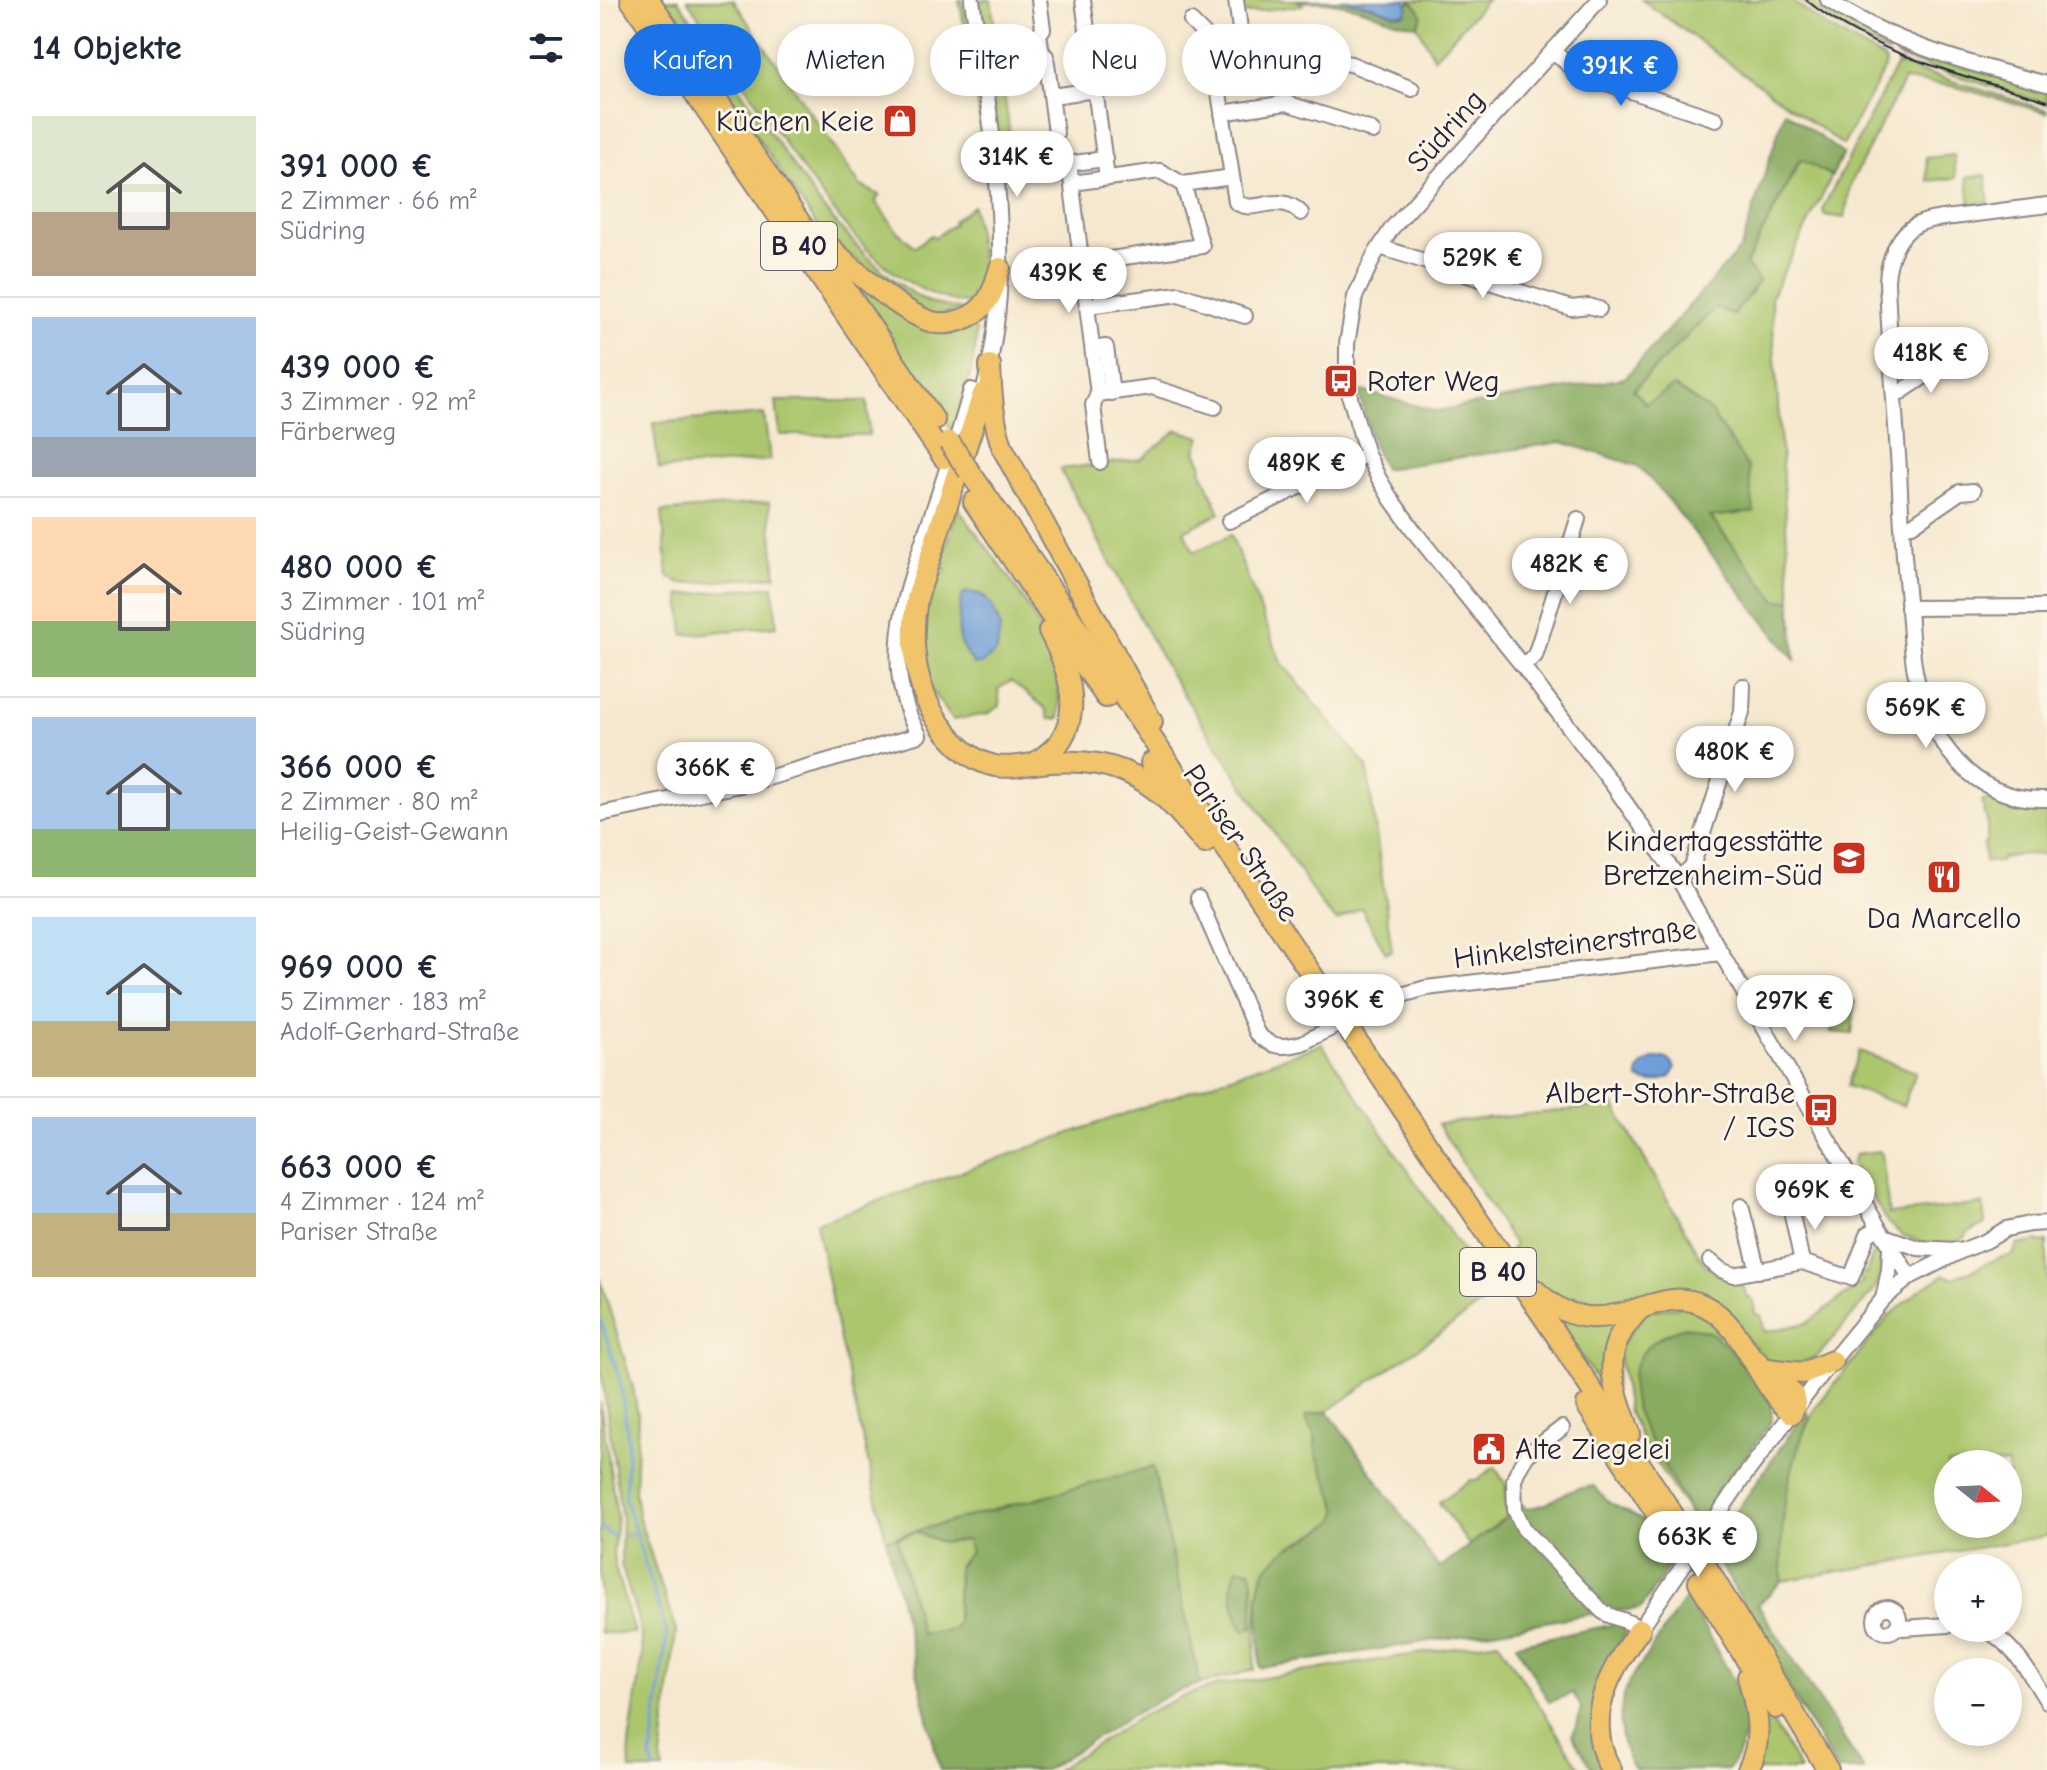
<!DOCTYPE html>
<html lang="de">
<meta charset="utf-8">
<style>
body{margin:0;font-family:"Comic Neue",sans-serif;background:#f6f6f7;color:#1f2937;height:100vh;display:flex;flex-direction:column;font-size:30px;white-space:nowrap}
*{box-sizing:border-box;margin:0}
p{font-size:26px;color:#747a83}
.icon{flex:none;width:44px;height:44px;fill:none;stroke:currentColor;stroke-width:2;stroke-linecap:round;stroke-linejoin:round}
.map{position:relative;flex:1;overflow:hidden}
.sheet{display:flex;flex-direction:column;background:#fff;width:600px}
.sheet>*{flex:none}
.top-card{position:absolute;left:24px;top:24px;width:760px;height:72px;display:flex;gap:16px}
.needle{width:52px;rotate:108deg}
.controls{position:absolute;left:1334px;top:1450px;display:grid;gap:16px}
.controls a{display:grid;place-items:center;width:88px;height:88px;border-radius:50%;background:#fff;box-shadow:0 4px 12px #0003;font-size:40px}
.price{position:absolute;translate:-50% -68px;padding:0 18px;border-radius:28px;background:#fff;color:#222;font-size:26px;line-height:52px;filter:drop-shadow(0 2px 4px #0008)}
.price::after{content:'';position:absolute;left:50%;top:48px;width:24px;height:18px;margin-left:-12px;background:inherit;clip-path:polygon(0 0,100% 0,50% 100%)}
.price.current{background:#1a73e8;color:#fff}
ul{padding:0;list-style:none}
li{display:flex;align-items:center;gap:24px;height:200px;padding:0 32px}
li+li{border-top:2px solid #e0e1e3}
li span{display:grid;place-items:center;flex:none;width:224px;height:160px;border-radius:0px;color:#555}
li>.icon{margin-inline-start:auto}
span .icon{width:96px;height:96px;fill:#fffc;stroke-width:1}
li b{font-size:34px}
h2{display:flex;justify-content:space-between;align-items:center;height:96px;padding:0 32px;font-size:34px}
.pill{padding:0 28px;border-radius:36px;background:#fff;box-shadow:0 4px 12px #0003;font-size:28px;line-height:72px}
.pill.current{background:#1a73e8;color:#fff}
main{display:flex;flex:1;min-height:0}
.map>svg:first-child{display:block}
.green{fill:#abc66d;stroke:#667454;stroke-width:2;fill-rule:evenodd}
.forest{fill:#88ab60;stroke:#55664e;stroke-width:2;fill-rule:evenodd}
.water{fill:#6f9ed8;stroke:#48608a;stroke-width:2}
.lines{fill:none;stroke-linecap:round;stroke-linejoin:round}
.stream{stroke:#6f9ed8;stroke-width:3}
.minor-casing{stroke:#8c8585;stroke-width:18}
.highway-casing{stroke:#8c8585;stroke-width:24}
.minor{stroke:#fff;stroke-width:14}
.highway{stroke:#f1c36a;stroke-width:20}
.tram{stroke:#22223b;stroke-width:2}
.minor-bridge-casing{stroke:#8c8585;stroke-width:18;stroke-linecap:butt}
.highway-bridge-casing{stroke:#8c8585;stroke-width:24;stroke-linecap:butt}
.minor-bridge{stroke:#fff;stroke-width:14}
.highway-bridge{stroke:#f1c36a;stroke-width:20}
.labels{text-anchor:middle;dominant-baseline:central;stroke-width:6;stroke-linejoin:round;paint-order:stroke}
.shield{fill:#fcf5e5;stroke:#63616e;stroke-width:2}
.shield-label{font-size:28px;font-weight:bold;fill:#22223b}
.poi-label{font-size:30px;fill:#22223b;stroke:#fcf5e5;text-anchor:end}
.street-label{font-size:30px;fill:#22223b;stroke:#fcf5e5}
</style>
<main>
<section class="sheet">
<h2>14 Objekte<svg class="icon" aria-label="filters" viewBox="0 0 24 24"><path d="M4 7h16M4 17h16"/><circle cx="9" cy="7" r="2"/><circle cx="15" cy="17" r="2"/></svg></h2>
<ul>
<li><span style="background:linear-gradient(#dfe7d0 60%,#b9a48a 0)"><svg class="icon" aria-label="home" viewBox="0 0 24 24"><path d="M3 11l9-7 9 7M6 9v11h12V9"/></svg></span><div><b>391 000 €</b><p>2 Zimmer · 66 m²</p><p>Südring</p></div></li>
<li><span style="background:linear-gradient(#a9c7e8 75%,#9aa5b1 0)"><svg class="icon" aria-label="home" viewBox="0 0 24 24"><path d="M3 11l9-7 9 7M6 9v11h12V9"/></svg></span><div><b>439 000 €</b><p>3 Zimmer · 92 m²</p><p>Färberweg</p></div></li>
<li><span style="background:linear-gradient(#ffd9b3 65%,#8fb573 0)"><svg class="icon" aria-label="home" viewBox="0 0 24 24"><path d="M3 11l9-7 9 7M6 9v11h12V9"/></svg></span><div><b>480 000 €</b><p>3 Zimmer · 101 m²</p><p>Südring</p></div></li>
<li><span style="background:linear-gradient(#a9c7e8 70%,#8fb573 0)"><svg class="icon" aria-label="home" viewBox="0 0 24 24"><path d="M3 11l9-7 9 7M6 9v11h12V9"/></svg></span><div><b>366 000 €</b><p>2 Zimmer · 80 m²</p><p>Heilig-Geist-Gewann</p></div></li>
<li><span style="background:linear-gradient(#bfe0f5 65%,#c2b280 0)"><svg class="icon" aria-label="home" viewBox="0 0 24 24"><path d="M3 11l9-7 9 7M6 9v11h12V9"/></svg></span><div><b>969 000 €</b><p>5 Zimmer · 183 m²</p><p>Adolf-Gerhard-Straße</p></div></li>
<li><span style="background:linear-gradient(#a9c7e8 60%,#c2b280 0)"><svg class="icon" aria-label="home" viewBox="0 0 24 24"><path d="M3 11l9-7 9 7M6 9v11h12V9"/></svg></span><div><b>663 000 €</b><p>4 Zimmer · 124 m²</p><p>Pariser Straße</p></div></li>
</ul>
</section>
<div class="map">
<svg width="1447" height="1770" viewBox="0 0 1447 1770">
<rect width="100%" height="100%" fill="#fcf5e5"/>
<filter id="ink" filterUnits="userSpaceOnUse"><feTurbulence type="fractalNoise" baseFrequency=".0125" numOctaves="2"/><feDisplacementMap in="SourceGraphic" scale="16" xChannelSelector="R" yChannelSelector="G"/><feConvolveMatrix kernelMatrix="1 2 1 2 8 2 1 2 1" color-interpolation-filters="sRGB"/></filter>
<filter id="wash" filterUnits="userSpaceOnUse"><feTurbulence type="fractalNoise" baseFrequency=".006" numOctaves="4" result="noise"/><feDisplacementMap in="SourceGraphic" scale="32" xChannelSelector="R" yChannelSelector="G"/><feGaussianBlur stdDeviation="1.8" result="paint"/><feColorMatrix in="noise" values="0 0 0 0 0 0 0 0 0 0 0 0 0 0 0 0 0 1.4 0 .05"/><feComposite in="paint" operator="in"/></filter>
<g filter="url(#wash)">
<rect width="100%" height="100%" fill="#f6e8cf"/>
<g class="green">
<path d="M65,0H78L219,203C250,240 283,278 326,301C338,306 351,307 363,310L329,317L222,233Z"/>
<path d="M87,0H133L260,185L279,195V197L275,201L297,231L315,247L331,235L334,238L354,224L353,221L373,206L383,273L378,294L370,304C347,301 326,293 307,281C268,257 238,218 211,181C168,122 129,60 87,0Z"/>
<path d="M359,0H363L378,79L388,156L385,155L374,79Z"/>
<path d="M379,0H391L411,142C424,147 435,150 448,144C453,142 457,140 462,139L466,153L423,158L405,154H399Z"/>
<path d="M639,0H703V5L640,14Z"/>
<path d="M809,0H887L834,58L817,25L814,9Z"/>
<path d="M1042,0H1191L1226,26L1284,59L1286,63L1284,69L1243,145Z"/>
<path d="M1200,0H1219L1239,14L1296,45L1287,53C1256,38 1228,21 1200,0Z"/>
<path d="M1305,45L1346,61L1424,85L1431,83L1439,86L1438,90L1447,92V104L1300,58L1296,55L1303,50Z"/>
<path d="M1297,64L1447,110V113L1353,86L1304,80L1253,179L1249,191L1245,218L1224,215L1223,208Z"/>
<path d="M1354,155L1356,178L1328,181L1326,158Z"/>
<path d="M1201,159L1232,176L1171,297L1191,600L1177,602L1110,516L1154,512L1033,390L1115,308L1159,281L1146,264Z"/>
<path d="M1386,175L1389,203L1370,205L1367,177Z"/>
<path d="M238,266L302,312L369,325L376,330C379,353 360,407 353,432Z"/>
<path d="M176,401H267L269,435H180Z"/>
<path d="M164,414L170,460L59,469L53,423Z"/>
<path d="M577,430L601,437L596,451L603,466L601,469L620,513L584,531L594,552L631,535L681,662L767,767L792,951L786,953L761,908L737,921L723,907L570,674L460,469L541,459Z"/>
<path d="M169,502L176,576L80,584L68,576L62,512Z"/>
<path d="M358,508C401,569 467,639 459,719H449L445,708L411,681L398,689L400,706L387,714L353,720L331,690L321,638L324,601L333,583L345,571L343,556Z"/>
<path d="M173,586L177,626L84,635L80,595Z"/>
<path d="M1398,799L1419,805L1447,807V855L1424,854L1402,858L1400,862H1385L1384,843L1387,842V821L1382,801Z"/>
<path d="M1234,1000L1255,1001L1252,1034L1231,1032Z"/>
<path d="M722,1044L893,1296L728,1411L705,1416L715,1436L716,1454L735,1499L738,1513L734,1521L722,1530L685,1550L666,1568L661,1581L658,1596L654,1670L600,1684L552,1467L316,1531L343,1543L367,1540L372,1552L358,1566L357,1622L353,1629L321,1635L296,1537L286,1539L239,1336L216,1223Z"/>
<path d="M1259,1051L1316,1072L1303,1106L1247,1086Z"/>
<path d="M1014,1105L1104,1264L1133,1281L1140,1282L1141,1287H1144L1146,1295L1154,1302L1155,1314L1161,1315L1164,1332L1207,1323L1263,1282L1257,1275L1259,1272L1266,1274L1276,1245L1269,1242L1274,1237L1279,1245L1281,1257L1280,1276L1275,1289L1218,1356L1197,1365L1170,1364L1116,1306L991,1314L940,1289L911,1249L915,1246L838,1124Z"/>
<path d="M1279,1151L1282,1154L1289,1214L1383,1204L1385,1224L1367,1233L1366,1237L1351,1244L1330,1245L1302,1235L1287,1222L1252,1163L1256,1154Z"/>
<path d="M1439,1241L1440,1243L1447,1242V1536L1182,1581L1180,1548L1185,1491L1199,1443L1215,1408L1289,1316L1319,1291L1344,1275L1354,1278L1399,1258L1413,1255L1417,1245ZM1348,1464H1408V1524H1348Z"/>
<path d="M0,1278L33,1387L38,1415L35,1491L38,1515L76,1631L61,1759L64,1770H30L29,1744L42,1655L41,1636L37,1617L21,1564L22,1519L0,1362Z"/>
<path d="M947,1306L1021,1318L1013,1404Z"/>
<path d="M1086,1306L1121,1325L1171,1402L1086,1327L1061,1336L1034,1401L1040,1420L1097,1525L1043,1442L1028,1411L1018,1349L1047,1311Z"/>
<path d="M0,1402L17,1517L13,1555L15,1567L34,1633H0Z"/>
<path d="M895,1467L906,1485L907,1517L869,1545L839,1502L871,1480H876Z"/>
<path d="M898,1641L981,1770H456L545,1714L583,1696L619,1685Z"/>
<path d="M1164,1712H1167L1200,1770H1152Z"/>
</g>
<g class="forest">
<path d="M697,0H740L770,6L790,13L801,15L806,13L808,6L807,3L813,2L820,11L822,16L817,25C799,24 785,17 768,11C747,4 721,0 699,2Z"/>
<path d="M1185,111L1243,154L1232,176L1200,159L1146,264L1159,281L1134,315L1115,308L1033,390L1046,404L1074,386L1110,411L1148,467L1154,512L1110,517L1177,601L1191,600L1195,660L1062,492L1038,466L962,442L784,469L774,447L758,390L836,411L1025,378L1141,248Z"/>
<path d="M1086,1327C1095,1328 1103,1329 1111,1333C1132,1346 1155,1382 1171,1402L1172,1420L1097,1525C1085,1503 1073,1481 1061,1460C1054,1447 1046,1434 1040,1421C1020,1374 1037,1340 1086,1327Z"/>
<path d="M728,1411L839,1568L907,1517L906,1485L926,1509L946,1504L963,1494L976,1489L994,1486L1008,1502L1046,1522L1072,1562L1042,1607L1039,1609L996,1613L899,1630L660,1668L658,1596L661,1581L666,1568L685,1550L722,1530L734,1521L738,1513L735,1499L716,1454L715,1436L705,1416Z"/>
<path d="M1206,1411L1210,1417C1186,1473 1179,1520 1182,1581L1158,1605L1264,1770H1237L1162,1643L1149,1614L1111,1548Z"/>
<path d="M553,1467L600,1684L572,1693L537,1712L445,1770H340L286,1539ZM316,1532L343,1543L367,1540L371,1552L358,1566L357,1622L353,1629L321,1634L297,1538Z"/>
<path d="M637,1568L650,1570C656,1588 652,1609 653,1627L645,1631C633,1617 628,1584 637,1568Z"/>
<path d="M1086,1597C1098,1617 1109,1636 1120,1656C1144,1698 1161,1726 1128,1770H1036C1019,1750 1017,1717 1025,1692C1028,1681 1037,1670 1044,1660C1058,1639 1072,1618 1086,1597Z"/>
<path d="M1014,1620L1022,1625L1026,1633L1006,1671L1004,1770H993L972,1735L977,1726L981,1707L973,1693L949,1702L916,1644L1011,1625Z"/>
</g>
<g class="water">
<path d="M740,0H806L808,6L806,13C793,16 785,10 773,6C762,3 751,2 740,0Z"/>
<path d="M370,592L382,595L392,606L400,626L397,651L383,663L375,665C361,649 357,639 359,618C360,608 359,602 364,593Z"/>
<path d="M1065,1058L1072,1062L1075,1068L1071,1077C1060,1081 1047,1086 1038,1078C1038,1062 1052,1058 1065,1058Z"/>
</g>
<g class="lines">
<g class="stream">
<path d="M0,1318L20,1381L28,1439L25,1499L67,1634L51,1757L54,1770"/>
<path d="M0,1526L9,1534L13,1535"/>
<path d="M25,1535L36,1534"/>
</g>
</g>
</g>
<g filter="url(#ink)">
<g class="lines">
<g class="minor-casing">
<g id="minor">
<path d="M439,0L443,29L439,34L442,53L446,56L456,133"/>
<path d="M483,0L507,178"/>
<path d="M636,0L641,36L611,41L636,202C655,216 678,190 701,213"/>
<path d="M999,0L792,228L774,256L755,297L747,344V366L750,398L767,454L778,477L791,499L817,535L922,665L1013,785L1078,878L1279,1228L1310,1277"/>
<path d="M1228,0C1294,45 1371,64 1447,84"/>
<path d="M591,21L611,41"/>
<path d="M641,36L645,61L687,55L751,64L812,89"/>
<path d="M953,51L979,74L1116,119"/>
<path d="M452,96L495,90"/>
<path d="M622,113L686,103L769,129L773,132"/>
<path d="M469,163L498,394L493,405L500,462"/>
<path d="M396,173L505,159"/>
<path d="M472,183L560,171L583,184L632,177"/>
<path d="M1447,205C1418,209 1390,212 1361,216C1347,218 1331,218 1318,224C1297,234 1288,260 1287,281C1289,344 1295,407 1299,470C1301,517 1304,564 1309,610C1311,630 1311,651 1315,671C1328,739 1371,802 1447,799"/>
<path d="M780,247L971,308L989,306L999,309"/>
<path d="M496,261L502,304"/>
<path d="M482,263L602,246L583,184"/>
<path d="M487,306L579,294L645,316"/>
<path d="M493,349L506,347L512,393"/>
<path d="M1294,393L1301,392L1349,360L1365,358"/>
<path d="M498,394L552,387L615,407"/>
<path d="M629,521L767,454"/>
<path d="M1302,526L1312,525L1360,492L1373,491"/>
<path d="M1308,608L1447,607"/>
<path d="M922,665L935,656L978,519"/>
<path d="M0,814L150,783L319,735C277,662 308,587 332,514C346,473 360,432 371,390L383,394C393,352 400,310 400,267C402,178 386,88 372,0"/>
<path d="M1078,878L1092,867L1142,712L1143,686"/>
<path d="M598,898L657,1033C671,1048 683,1048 702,1043"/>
<path d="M771,1008L795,997L826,988L1121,953"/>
<path d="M1141,1206L1158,1271"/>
<path d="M1191,1210L1202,1262"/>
<path d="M1284,1236L1318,1248L1357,1250"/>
<path d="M1110,1261L1121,1270L1134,1275L1202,1262L1251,1278L1268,1234L1279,1228"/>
<path d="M1283,1299L1289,1270L1290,1247"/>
<path d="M962,1428L927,1455L917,1472L914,1480L915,1510L924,1529L1002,1611C1014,1620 1026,1618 1040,1629L1145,1475L1232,1361L1283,1299L1310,1277L1361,1251L1386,1241L1406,1229L1430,1224L1447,1223"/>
<circle cx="1287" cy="1620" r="12"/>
<path d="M1298,1626L1303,1628L1348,1625"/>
<path d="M1382,1628C1412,1641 1430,1674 1447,1701"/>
</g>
</g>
<g class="highway-casing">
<g id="highway">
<path d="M31,0L344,458"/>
<path d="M49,0L334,420"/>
<path d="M223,240C245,263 306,318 337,323C352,325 372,318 382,307C392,297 396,281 400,268"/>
<path d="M390,365C391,394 393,421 403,449L552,722"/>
<path d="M383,394L317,598C308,651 317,706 358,745C368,755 381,763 395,766C408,768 420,766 432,764C462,760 495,760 523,771C560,785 581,815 605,843"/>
<path d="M369,471L435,566L958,1338L1088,1538"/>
<path d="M374,502L506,697"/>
<path d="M551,763L594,826"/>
<path d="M434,764C442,758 451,752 458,744C484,709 467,665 449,631"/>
<path d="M935,1290C967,1321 996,1323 1037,1309C1060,1302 1079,1294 1103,1305C1146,1325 1158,1387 1192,1413L1195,1403L1193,1394L1153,1358"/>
<path d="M1167,1369L1203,1373L1232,1361"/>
<path d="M987,1405L1080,1550"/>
<path d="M1030,1433C1012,1382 997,1351 1041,1308"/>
<path d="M1103,1561L1228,1770"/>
<path d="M1099,1582L1176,1708"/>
<path d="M1011,1770C982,1720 1009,1671 1040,1629"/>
<path d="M1148,1770C1164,1739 1157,1709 1148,1677"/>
</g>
</g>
<use href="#minor" class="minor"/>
<use href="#highway" class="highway"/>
<path class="tram" d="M1206,0C1275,56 1364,75 1447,101"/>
<g class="minor-bridge-casing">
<path id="minor-bridge" d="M702,1043L771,1008"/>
</g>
<g class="highway-bridge-casing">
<g id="highway-bridge">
<path d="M349,442L369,471"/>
<path d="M1088,1538L1103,1561"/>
</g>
</g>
<use href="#minor-bridge" class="minor-bridge"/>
<use href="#highway-bridge" class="highway-bridge"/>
</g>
</g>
<defs>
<g id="shop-square" transform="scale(1.8)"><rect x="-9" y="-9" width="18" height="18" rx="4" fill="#c8321e" stroke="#fcf5e5"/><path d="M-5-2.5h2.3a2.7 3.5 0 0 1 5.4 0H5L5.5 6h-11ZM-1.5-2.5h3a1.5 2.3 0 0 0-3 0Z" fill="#fff"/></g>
<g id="bus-square" transform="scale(1.8)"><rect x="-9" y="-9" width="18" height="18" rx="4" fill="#c8321e" stroke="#fcf5e5"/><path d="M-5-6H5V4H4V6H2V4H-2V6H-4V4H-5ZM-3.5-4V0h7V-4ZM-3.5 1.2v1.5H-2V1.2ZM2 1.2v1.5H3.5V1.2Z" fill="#fff"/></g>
<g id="school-square" transform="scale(1.8)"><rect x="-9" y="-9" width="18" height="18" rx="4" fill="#c8321e" stroke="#fcf5e5"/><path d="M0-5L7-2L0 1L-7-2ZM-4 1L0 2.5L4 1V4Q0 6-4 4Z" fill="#fff"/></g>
<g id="restaurant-square" transform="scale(1.8)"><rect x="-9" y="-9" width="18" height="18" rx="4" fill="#c8321e" stroke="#fcf5e5"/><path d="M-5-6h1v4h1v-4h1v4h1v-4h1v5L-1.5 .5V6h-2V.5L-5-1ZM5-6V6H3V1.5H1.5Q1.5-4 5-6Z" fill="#fff"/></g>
<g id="civic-square" transform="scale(1.8)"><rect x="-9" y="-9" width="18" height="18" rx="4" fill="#c8321e" stroke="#fcf5e5"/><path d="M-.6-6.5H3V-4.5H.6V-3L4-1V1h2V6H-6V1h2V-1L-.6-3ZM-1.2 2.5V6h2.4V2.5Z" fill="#fff"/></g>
</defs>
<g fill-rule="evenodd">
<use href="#shop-square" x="300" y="121"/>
<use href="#bus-square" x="741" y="381"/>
<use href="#school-square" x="1249" y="858"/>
<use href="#restaurant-square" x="1344" y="877"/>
<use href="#bus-square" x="1221" y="1110"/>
<use href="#civic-square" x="889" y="1449"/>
</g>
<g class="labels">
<g class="shield">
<rect x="161" y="222" width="76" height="48" rx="6"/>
<rect x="860" y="1248" width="76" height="48" rx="6"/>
</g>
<g class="shield-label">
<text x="199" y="246">B 40</text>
<text x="898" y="1272">B 40</text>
</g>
<g class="poi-label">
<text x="274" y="121">Küchen Keie</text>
<text x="767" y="381" text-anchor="start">Roter Weg</text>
<text x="1223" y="841">Kindertagesstätte<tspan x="1223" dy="34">Bretzenheim-Süd</tspan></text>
<text x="1344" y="918" text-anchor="middle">Da Marcello</text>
<text x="1195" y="1093">Albert-Stohr-Straße<tspan x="1195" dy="34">/ IGS</tspan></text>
<text x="915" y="1449" text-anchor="start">Alte Ziegelei</text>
</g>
<g class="street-label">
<text transform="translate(846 131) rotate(-48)">Südring</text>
<text transform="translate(641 843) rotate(56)">Pariser Straße</text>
<text transform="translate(975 944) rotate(-7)">Hinkelsteinerstraße</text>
</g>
</g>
</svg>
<div class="controls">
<a><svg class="needle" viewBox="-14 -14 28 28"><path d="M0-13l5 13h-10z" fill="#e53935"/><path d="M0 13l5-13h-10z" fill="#747a83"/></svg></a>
<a>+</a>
<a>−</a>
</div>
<b class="price current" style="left:1021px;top:108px">391K €</b>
<b class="price" style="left:417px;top:199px">314K €</b>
<b class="price" style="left:883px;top:300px">529K €</b>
<b class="price" style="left:469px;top:315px">439K €</b>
<b class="price" style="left:1331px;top:395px">418K €</b>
<b class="price" style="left:707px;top:505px">489K €</b>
<b class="price" style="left:970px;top:606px">482K €</b>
<b class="price" style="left:1326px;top:750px">569K €</b>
<b class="price" style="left:1135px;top:794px">480K €</b>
<b class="price" style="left:116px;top:810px">366K €</b>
<b class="price" style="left:745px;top:1042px">396K €</b>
<b class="price" style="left:1195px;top:1043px">297K €</b>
<b class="price" style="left:1215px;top:1232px">969K €</b>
<b class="price" style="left:1098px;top:1579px">663K €</b>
<div class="top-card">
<a class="pill current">Kaufen</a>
<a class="pill">Mieten</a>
<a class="pill">Filter</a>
<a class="pill">Neu</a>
<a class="pill">Wohnung</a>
</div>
</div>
</main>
